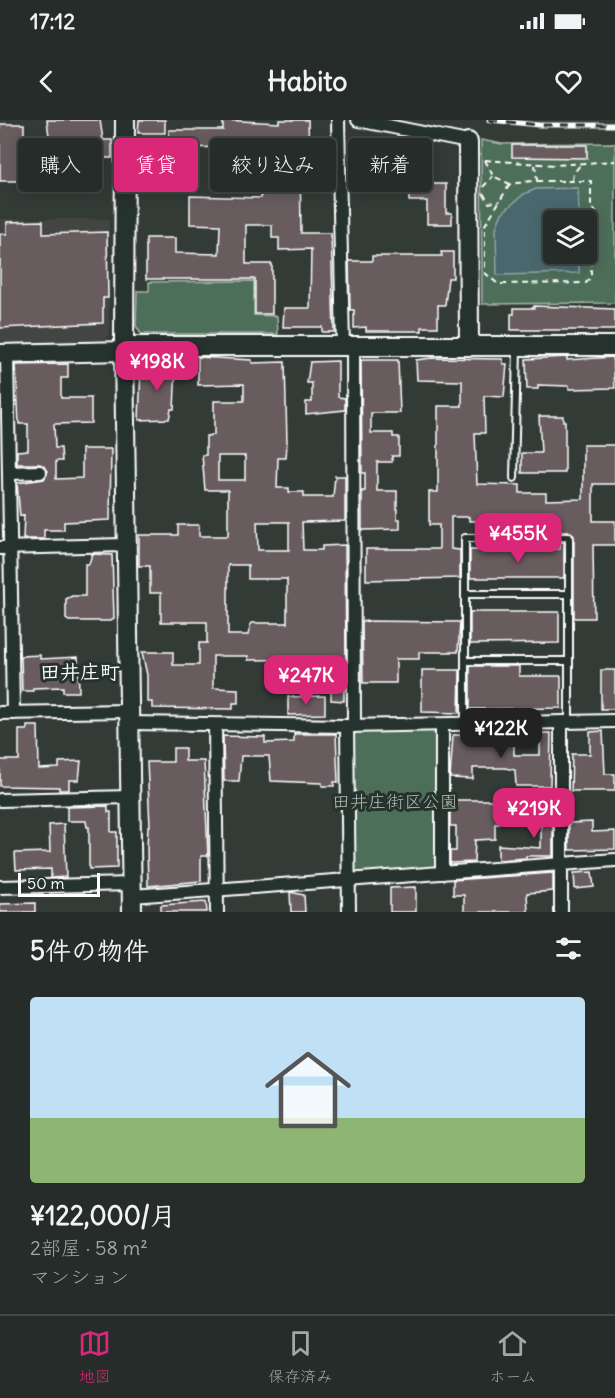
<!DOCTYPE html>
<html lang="ja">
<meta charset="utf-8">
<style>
body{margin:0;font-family:Delius,"Klee One",sans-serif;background:#323835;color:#f1f3f6;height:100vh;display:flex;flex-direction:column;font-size:22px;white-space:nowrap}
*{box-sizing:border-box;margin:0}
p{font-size:20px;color:#a4a7a8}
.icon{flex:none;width:33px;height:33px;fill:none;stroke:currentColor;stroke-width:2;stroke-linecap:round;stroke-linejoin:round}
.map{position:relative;height:792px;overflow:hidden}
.panel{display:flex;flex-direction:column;background:#262c29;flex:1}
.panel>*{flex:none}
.guide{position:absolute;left:18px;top:18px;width:579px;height:54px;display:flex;gap:12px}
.buttons{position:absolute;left:543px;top:90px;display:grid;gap:12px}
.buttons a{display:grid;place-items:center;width:54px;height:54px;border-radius:6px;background:#262c29;box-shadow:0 3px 15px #0003,0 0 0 2px #424846;font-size:30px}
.scale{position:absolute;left:18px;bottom:15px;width:82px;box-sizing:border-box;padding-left:6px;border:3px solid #fff;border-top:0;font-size:16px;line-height:21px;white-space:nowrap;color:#fff;-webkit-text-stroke:4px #26332d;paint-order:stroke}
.price{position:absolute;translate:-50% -51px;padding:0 14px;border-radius:12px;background:#db2777;color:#fff;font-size:20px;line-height:39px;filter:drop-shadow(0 2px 3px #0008)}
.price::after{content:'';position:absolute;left:50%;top:36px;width:18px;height:14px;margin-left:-9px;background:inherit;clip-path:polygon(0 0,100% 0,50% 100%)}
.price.active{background:#222;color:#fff}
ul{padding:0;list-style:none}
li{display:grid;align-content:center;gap:12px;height:318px;padding:0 30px}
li+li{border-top:2px solid #424846}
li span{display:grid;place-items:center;height:186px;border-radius:6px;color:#555}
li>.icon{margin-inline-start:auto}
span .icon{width:108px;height:108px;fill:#fffc;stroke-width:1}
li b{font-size:26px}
h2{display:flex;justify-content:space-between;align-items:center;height:72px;padding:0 30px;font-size:26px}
.chip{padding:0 21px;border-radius:6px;background:#262c29;box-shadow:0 3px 15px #0003,0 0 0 2px #424846;font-size:21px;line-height:54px}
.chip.active{background:#db2777;color:#fff}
.status{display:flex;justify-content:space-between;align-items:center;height:42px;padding:0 30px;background:#262c29;direction:ltr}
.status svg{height:16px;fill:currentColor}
header{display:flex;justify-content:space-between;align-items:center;height:78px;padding:0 30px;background:#262c29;font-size:27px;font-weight:700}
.dock{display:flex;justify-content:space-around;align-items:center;height:84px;border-top:2px solid #424846;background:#262c29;font-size:16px;color:#a4a7a8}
.dock a{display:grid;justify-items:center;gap:3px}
.dock .active{color:#db2777}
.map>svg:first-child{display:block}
.built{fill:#434543}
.green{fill:#4e6e58;stroke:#a6b6ac;stroke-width:1.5;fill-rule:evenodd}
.water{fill:#48676e;stroke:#91a4a8;stroke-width:1.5}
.building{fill:#675c5f;stroke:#fff;stroke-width:1.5;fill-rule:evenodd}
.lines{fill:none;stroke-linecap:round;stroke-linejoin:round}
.lane-casing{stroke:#fff;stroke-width:10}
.street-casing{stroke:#fff;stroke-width:16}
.secondary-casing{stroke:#fff;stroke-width:22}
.path{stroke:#fff;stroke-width:2;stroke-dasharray:6 4.5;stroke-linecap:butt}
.lane{stroke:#26332d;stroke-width:6}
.street{stroke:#26332d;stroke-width:12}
.secondary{stroke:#26332d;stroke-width:18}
.rail-casing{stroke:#fff;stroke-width:5}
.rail{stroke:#26332d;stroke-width:3;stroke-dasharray:9;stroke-linecap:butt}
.labels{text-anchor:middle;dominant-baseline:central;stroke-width:6;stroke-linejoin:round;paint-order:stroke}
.park-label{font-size:18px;fill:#afbeb4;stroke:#26332d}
.neighbourhood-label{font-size:20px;font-weight:bold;fill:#fff;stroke:#26332d}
</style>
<div class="status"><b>17:12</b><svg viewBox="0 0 49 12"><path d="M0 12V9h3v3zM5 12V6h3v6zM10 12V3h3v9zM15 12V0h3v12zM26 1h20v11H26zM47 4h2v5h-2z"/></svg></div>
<header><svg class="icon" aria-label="back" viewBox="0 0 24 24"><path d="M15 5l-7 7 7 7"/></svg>Habito<svg class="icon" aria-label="heart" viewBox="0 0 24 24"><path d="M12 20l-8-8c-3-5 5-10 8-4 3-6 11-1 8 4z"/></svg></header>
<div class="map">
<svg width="615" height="792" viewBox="0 0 615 792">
<rect width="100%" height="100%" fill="#333b37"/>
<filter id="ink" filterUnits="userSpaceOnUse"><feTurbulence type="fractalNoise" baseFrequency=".0167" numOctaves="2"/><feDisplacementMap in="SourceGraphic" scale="12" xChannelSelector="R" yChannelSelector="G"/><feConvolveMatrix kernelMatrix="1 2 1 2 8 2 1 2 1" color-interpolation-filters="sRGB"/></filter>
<g filter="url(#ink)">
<path class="built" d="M0,99H109V215L103,223L0,224Z"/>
<g class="green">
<path d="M481,20L502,24L615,23V183L482,184ZM554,100H586V134H554Z"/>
<path d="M254,161V195L277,196L278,214H141L136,206L137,171H149V162Z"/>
<path d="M433,611L436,615L437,748L359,757L354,751L353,615L356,612Z"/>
</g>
<path class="water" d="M578,68L579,100H554V134H579V153L497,155L496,108L502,93L524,74L536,69Z"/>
<g class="building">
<path d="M47,0H100L103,20H112V38H95V42H86V61H0V4H24V32H51Z"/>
<path d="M139,0H165V13H138Z"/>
<path d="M223,0L279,3V0H308L309,32L300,33L301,113H331L334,212H322V207H283L284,188H310L311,129L279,130V118H272V105H246V144H272V194H255V159H146V118H175V133L219,134L220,105L190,104V76L261,78L262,55L237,52V27L168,28L169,10H223Z"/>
<path d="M401,20H411V27H422V64H446V93H452V104H427V81H409V54H385V67H362L360,28H401Z"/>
<path d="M512,25H587V38L512,37Z"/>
<path d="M43,101V114L107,112L108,178H103V203L0,208V114H7V102Z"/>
<path d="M441,132H453V158H448L445,185H438V207H422V211H366V207L354,208V190H350L349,141H372V136H442Z"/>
<path d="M534,186L615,189V210H511V194H514V188H534Z"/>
<path d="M198,237L252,240V243L285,242L287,323L286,338H278L277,368H289V372H304V377H333L335,356H345V401L302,402L303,430H322V426L345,425L346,543H327V539L248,540V536H213V568L238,569V583H233V589L152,588V582H147V555L142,532H173V545H199V523H207V502H161V473H150V446H139V415H178V405H199V416H228V370H205L202,335H206V316L214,315V281H244V264L198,265ZM218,336H245V360H218ZM257,402H289V430H258ZM228,445H248V459H287V503H251L248,515H228Z"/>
<path d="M567,237V240L613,237L615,268L569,269V266L538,265V269H527L526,239Z"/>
<path d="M432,238L503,239V244H507L504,277L484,276L485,313H475L477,364L520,365V373H546V380L583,379V325H615V364H593V401H615V425H593L594,498H574V416L571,412H559V404L509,403V401H469V397H451V429L460,430V458L366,460V429H439V405H429V372H438V286H462V261L417,260L416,240Z"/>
<path d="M361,240H398L400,293H371V313H393V317H399V336H392V342H377V371H397V399H400V409L362,410V371H365V353H362Z"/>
<path d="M338,241V277L345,278V290L306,294V282H312V263H307L310,242Z"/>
<path d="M149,242H159V247H176L174,289H171L169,299L139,300L141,247L149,248Z"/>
<path d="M68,244V258H61V278H91V303L54,304L55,328H61L62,341H56V359L82,358V329H111L110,400L64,402V410H44V419H23L24,395L20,396L17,363L44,359L48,351L40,344H17V331L28,330V304H19L16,245Z"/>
<path d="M539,296H563V301H565V353H522V333H541Z"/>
<path d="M560,422H564V458H470V430L560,429Z"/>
<path d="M92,434L112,435L114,498L111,501H69L66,499V479L72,476H85V444H89Z"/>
<path d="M470,492H559V523L470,524Z"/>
<path d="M362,501L460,502L458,532H419V539H396V563H363Z"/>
<path d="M40,535V539L78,537L79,572H63V567L33,568V571H22L21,536Z"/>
<path d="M470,546H519V556H561V588L470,589Z"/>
<path d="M422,550H460L459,593L422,592Z"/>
<rect x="601" y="550" width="14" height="39"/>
<path d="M331,564H344V581L331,580Z"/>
<path d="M325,576V594L288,595V577Z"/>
<path d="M27,606H38L39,649L59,648V642L81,641L79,660H69V670H59V667L0,666V640H19V610H27Z"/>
<path d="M603,611L605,654H615V671H571L572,634H590V612Z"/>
<path d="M497,613H506V620H514V635H540V613H551L550,666H516L515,650L505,648H473V659L450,658L453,615H471V619H497Z"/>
<path d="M294,614H336L338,662H334V666H322V663L271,661L269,636H241L239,661H224L223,616L265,617V623L294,622Z"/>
<path d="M173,628H185V641H204L208,736H201V761L148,766L147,729L148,706H150L147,642H173Z"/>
<path d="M453,680H499V704H495V719L475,720L474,742L450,743V731H456V706H450V683Z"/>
<path d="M537,684L553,685V736H526V738L498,740V725L541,728V703L540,698H537Z"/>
<path d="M108,686V692H111V712H117V748L89,749V707H87L86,701H67V687Z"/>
<path d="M592,702V712L615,711V729L569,730V703Z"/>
<path d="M64,704L66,757L51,758V749L16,750L15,733L50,732L49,705Z"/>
<path d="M592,752L594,767L575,769L574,753Z"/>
<path d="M553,753V771L527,773L528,792H464V775H453V760Z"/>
<path d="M416,767V792H390V768Z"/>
<path d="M290,772L304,775L305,792H291Z"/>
<path d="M206,782L207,792H161V785Z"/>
<path d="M35,783V792H0V784Z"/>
</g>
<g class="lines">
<g class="lane-casing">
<g id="lane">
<path d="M514,358L517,229"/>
<path d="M465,474H569"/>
<path d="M465,541H569"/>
<path d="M465,605V418L569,417V602"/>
</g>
</g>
<g class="street-casing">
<g id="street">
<path d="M338,0L343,226"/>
<path d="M358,0L468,22"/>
<path d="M353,226L354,606"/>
<path d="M7,234L13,593"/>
<path d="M9,353L40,352"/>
<path d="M0,428L125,425"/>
<path d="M0,593L128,591"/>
<path d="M129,603L347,606L615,601"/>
<path d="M561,603V792"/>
<path d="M215,605L217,792"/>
<path d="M347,606L349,792"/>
<path d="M442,606V753"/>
<path d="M0,680L131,677"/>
<path d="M0,767L132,764"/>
<path d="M132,776L615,740"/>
</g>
</g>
<g class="secondary-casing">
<g id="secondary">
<path d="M125,0L124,231L132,792"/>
<path d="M468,22L469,226"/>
<path d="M124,226H615"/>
<path d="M0,234L124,231"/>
</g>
</g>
<g class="path">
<path d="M485,40L493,56L510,64L532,61H591V87L596,92V112L591,118V157L586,163L498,164L485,153V105L510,64"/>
<path d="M485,40L555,45L615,41"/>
<path d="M535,45L537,60"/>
<path d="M572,60L573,54L580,45"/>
<path d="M483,67L493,56"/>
<path d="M483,73L489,83L500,81"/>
</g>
<use href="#lane" class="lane"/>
<use href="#street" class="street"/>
<use href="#secondary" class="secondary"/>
<g class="rail-casing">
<path id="rail" d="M489,0L539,5H615"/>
</g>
<use href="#rail" class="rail"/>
</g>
</g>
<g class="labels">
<g class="park-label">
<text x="395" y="681">田井庄街区公園</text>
</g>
<g class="neighbourhood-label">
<text x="80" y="551">田井庄町</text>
</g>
</g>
</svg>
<div class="buttons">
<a><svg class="icon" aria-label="layers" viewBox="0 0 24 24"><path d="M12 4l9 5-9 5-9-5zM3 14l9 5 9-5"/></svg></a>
</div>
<div class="scale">50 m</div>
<b class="price" style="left:157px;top:272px">¥198K</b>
<b class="price" style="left:518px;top:444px">¥455K</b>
<b class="price" style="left:306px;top:586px">¥247K</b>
<b class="price active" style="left:501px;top:639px">¥122K</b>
<b class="price" style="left:534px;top:719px">¥219K</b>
<div class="guide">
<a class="chip">購入</a>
<a class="chip active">賃貸</a>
<a class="chip">絞り込み</a>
<a class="chip">新着</a>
</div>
</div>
<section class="panel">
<h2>5件の物件<svg class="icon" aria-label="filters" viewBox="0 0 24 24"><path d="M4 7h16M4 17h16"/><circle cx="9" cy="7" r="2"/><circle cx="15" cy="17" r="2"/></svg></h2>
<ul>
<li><span style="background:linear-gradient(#bfe0f5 65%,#8fb573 0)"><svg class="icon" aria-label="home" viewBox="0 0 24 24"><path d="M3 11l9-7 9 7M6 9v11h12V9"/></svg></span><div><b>¥122,000/月</b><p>2部屋 · 58 m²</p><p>マンション</p></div></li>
</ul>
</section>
<nav class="dock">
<a class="active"><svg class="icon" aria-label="map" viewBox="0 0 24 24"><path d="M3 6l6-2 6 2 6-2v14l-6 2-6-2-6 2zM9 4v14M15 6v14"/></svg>地図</a>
<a><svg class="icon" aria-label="saved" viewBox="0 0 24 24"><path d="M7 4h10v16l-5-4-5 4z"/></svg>保存済み</a>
<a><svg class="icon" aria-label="home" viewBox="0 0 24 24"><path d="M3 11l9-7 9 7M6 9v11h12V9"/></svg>ホーム</a>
</nav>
